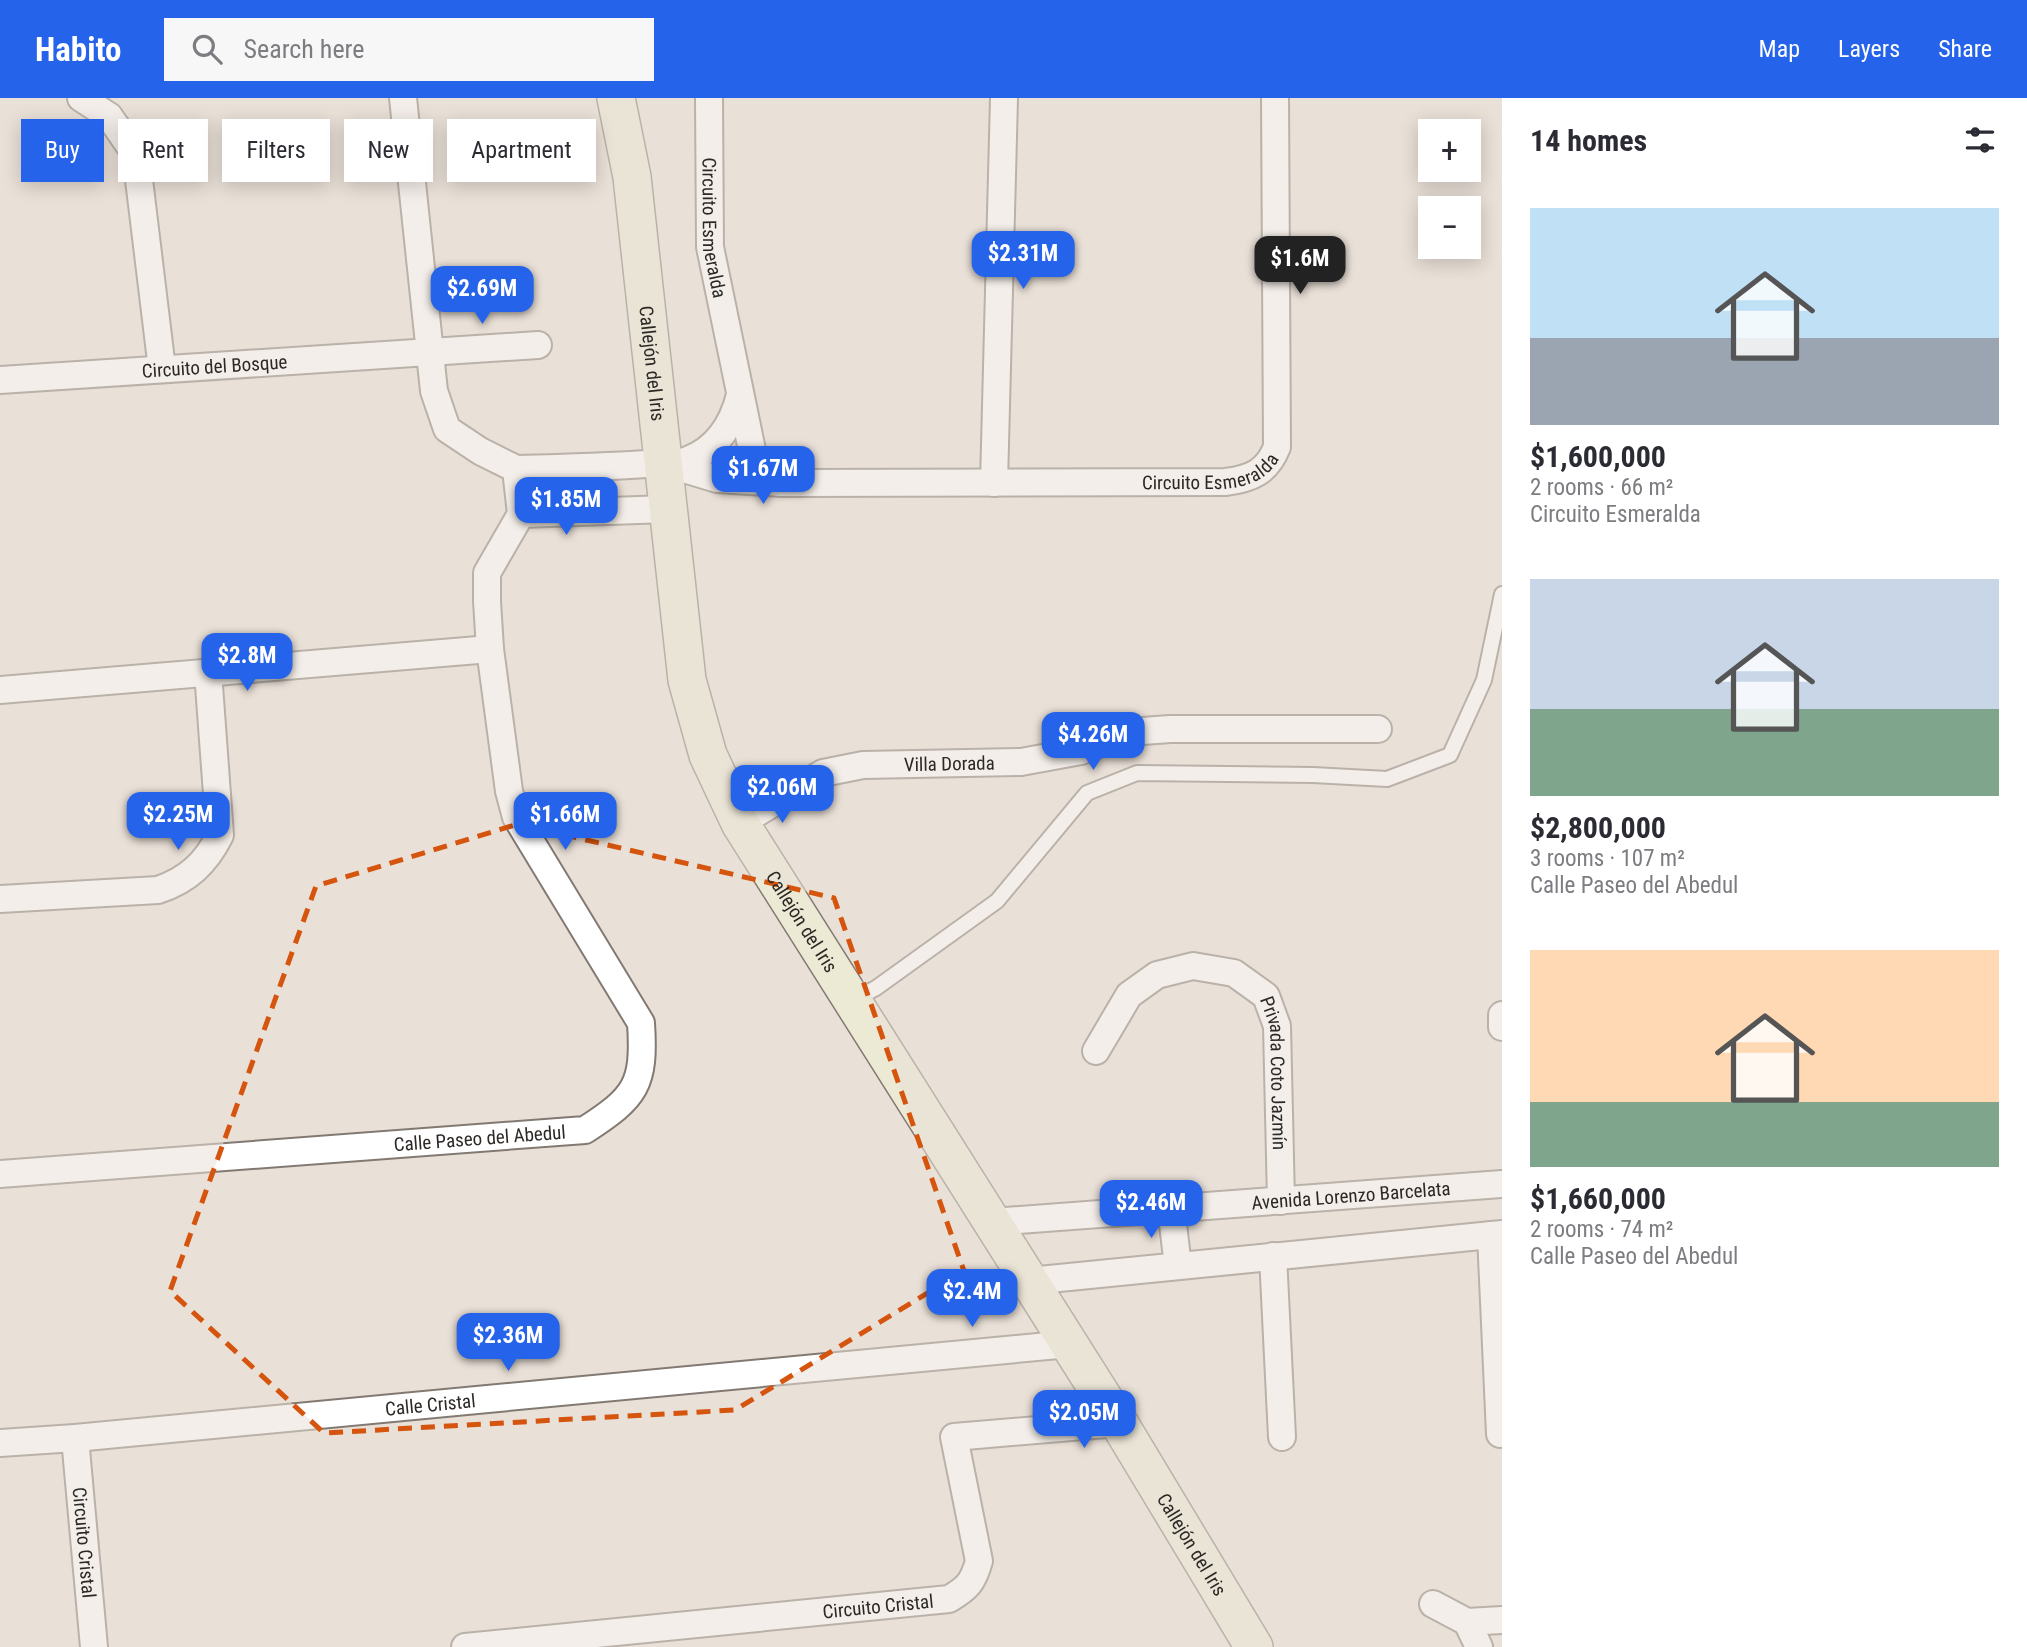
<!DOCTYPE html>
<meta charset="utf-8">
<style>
body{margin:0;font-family:"Roboto Condensed",sans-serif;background:#f7f7f7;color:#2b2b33;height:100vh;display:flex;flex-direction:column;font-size:26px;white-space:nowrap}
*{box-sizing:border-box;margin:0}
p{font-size:23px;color:#7c7c81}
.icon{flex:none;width:38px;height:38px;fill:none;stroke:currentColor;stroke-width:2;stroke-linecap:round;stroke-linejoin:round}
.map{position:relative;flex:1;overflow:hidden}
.sheet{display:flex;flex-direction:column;background:#fff;width:525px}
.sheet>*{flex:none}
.hud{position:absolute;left:21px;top:21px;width:665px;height:63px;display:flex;gap:14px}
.buttons{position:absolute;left:1418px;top:21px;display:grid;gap:14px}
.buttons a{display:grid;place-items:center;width:63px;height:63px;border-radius:0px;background:#fff;box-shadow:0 4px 18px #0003;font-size:35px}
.price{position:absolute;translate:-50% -60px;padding:0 16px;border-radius:14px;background:#2563eb;color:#fff;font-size:23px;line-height:46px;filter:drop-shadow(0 2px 4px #0008)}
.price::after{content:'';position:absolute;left:50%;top:42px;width:21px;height:16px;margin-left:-10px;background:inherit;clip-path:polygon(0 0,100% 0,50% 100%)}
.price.current{background:#222;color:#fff}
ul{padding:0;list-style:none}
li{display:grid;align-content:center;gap:14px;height:371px;padding:0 28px}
li span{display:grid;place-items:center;height:217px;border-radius:0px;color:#555}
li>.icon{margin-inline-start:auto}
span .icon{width:126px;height:126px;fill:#fffc;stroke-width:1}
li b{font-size:30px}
h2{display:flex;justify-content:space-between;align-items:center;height:84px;padding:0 28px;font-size:30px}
.chip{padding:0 24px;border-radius:0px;background:#fff;box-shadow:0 4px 18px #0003;font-size:24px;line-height:63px}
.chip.current{background:#2563eb;color:#fff}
header{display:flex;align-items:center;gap:42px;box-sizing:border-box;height:98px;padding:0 35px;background:#2563eb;color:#fff}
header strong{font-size:33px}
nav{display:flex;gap:38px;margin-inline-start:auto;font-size:24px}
.search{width:490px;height:63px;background:#f7f7f7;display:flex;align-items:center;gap:18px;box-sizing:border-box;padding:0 24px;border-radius:0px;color:#7c7c81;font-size:26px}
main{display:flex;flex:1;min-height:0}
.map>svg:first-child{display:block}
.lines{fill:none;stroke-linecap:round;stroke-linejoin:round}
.lane-casing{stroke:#827a72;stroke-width:18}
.street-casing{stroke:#827a72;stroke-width:30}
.secondary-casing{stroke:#827a72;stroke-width:40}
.lane{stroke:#fff;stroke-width:14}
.street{stroke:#fff;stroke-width:26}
.secondary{stroke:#ece9d4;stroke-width:37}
.marked{fill:none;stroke:#d5540e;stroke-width:5;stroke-dasharray:14 9;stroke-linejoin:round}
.labels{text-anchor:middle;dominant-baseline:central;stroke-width:7;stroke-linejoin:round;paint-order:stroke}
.street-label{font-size:19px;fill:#2b2825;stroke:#fff}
</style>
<header>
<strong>Habito</strong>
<div class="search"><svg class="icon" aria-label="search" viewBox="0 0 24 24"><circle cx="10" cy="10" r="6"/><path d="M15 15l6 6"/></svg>Search here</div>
<nav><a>Map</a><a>Layers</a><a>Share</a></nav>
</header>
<main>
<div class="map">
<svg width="1502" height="1549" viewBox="0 0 1502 1549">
<rect width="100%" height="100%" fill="#e9e0d7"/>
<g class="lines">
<g class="lane-casing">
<path id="lane" d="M853,902L876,890L997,803L1087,695L1137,675L1313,677L1387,681L1450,657L1484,582L1502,496"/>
</g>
<g class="street-casing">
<g id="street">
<path d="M81,0L109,18L136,57L162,271"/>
<path id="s1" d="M709,0L710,149L753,357C760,371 767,378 782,385"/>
<path id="s2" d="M0,282L538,247"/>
<path id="s3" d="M664,365L717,381L782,385L1225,384C1251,381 1267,374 1277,349L1275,0"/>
<path d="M516,371C560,370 603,369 646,366C659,366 676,367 688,362C717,351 733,325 740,297"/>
<path d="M994,385L1004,0"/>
<path d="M521,416L668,411"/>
<path d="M0,592L490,551"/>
<path id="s4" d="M740,725L823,675L863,667L1021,664L1081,653L1129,634L1170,631H1378"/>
<path d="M0,801L158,792C188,782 206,765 220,737L208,574"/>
<path d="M1502,917V929"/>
<path id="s5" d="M1096,953L1129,897L1157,877L1193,868L1234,875L1266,898L1277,928L1281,1103"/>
<path id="s6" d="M0,1076L585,1032C636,999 645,987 641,925L516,719L509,693L490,551L487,503V475L521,416L516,371L480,353L447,331L434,293L403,0"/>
<path d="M1171,1110L1178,1168"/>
<path id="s7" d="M992,1124L1502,1086"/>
<path d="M1491,1137L1500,1336"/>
<path d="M1273,1158L1282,1339"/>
<path d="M1029,1183L1502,1136"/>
<path id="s8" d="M75,1340L94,1549"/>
<path id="s9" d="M0,1345L75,1340L1069,1246"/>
<path d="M1433,1506L1467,1524"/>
<path id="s10" d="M465,1549L949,1501C968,1490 973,1484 979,1463L954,1339L1119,1325"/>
<path d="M1479,1549L1467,1524L1502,1522"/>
</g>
</g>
<g class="secondary-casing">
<g id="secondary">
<path id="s11" d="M616,0L632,79L687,582L708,657L740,725L1119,1325L1254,1549"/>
</g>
</g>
<use href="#lane" class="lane"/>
<use href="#street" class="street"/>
<use href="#secondary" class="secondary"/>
</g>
<path d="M0 0H1502V1549H0ZM518,726L834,800L964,1173L735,1312L324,1335L170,1193L316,788Z" fill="#e9e0d7" fill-opacity=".55" fill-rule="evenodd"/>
<path class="marked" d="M518,726L834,800L964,1173L735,1312L324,1335L170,1193L316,788Z"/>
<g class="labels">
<g class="street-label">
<text stroke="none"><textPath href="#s1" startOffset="130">Circuito Esmeralda</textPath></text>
<text stroke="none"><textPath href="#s11" startOffset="268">Callejón del Iris</textPath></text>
<text stroke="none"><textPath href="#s2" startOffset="215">Circuito del Bosque</textPath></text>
<text stroke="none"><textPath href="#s3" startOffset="551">Circuito Esmeralda</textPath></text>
<text stroke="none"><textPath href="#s4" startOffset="224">Villa Dorada</textPath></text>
<text stroke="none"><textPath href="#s11" startOffset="856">Callejón del Iris</textPath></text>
<text stroke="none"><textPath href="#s5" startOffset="296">Privada Coto Jazmín</textPath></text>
<text stroke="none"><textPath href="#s6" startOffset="481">Calle Paseo del Abedul</textPath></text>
<text stroke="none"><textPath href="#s7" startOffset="360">Avenida Lorenzo Barcelata</textPath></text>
<text stroke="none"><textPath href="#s9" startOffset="432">Calle Cristal</textPath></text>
<text stroke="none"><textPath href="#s8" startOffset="105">Circuito Cristal</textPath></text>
<text stroke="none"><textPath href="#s11" startOffset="1591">Callejón del Iris</textPath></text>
<text stroke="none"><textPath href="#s10" startOffset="415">Circuito Cristal</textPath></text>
</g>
</g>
</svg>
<div class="buttons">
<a>+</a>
<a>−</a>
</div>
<b class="price" style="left:1023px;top:193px">$2.31M</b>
<b class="price current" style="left:1300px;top:198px">$1.6M</b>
<b class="price" style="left:482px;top:228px">$2.69M</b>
<b class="price" style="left:763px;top:408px">$1.67M</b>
<b class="price" style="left:566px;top:439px">$1.85M</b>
<b class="price" style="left:247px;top:595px">$2.8M</b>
<b class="price" style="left:1093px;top:674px">$4.26M</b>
<b class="price" style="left:782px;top:727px">$2.06M</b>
<b class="price" style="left:178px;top:754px">$2.25M</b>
<b class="price" style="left:565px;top:754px">$1.66M</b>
<b class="price" style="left:1151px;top:1142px">$2.46M</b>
<b class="price" style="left:972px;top:1231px">$2.4M</b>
<b class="price" style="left:508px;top:1275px">$2.36M</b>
<b class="price" style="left:1084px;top:1352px">$2.05M</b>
<div class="hud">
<a class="chip current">Buy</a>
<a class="chip">Rent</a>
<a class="chip">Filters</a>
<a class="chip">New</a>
<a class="chip">Apartment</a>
</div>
</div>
<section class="sheet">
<h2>14 homes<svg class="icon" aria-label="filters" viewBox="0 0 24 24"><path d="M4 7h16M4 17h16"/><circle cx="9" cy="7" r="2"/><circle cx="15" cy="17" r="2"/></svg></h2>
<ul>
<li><span style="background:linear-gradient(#bfe0f5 60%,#9aa5b1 0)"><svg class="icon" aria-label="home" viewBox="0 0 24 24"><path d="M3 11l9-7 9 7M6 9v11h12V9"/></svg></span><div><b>$1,600,000</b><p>2 rooms · 66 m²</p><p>Circuito Esmeralda</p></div></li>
<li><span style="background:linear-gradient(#c9d6e8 60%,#7fa58c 0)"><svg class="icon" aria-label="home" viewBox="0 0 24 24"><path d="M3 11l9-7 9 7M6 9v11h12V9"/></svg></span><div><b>$2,800,000</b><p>3 rooms · 107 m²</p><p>Calle Paseo del Abedul</p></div></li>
<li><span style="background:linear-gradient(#ffd9b3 70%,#7fa58c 0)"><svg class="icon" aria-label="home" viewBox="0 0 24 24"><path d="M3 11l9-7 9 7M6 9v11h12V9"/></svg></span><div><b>$1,660,000</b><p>2 rooms · 74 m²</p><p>Calle Paseo del Abedul</p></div></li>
</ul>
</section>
</main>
